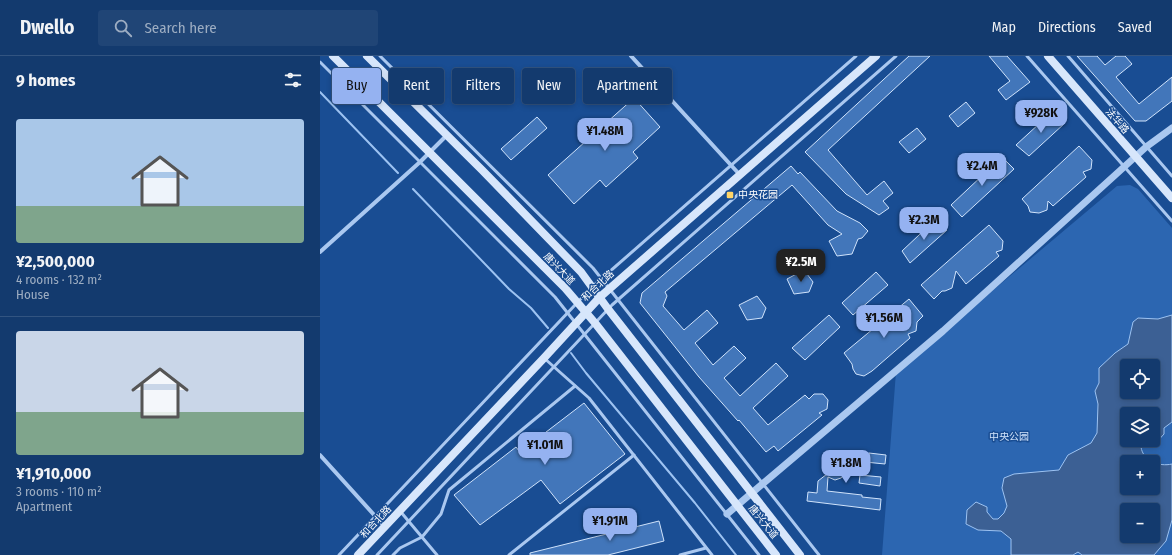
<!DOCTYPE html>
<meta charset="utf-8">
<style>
body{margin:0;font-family:"Fira Sans Condensed","Noto Sans SC",sans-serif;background:#204576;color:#f1f3f6;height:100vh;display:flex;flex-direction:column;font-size:15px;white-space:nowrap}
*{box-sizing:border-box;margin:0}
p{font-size:13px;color:#9dadc2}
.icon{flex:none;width:22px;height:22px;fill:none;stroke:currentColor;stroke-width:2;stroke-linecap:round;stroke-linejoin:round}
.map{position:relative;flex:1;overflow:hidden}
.sheet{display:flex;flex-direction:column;background:#133a6e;width:320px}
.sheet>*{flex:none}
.banner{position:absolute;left:12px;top:12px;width:380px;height:36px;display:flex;gap:8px}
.buttons{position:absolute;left:800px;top:303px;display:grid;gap:8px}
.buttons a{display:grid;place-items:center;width:40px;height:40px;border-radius:4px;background:#133a6e;box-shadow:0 2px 6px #0003,0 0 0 1px #325481;font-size:20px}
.price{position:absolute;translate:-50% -34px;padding:0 9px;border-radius:8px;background:#95b2f1;color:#111;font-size:13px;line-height:26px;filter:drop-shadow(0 1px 2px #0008)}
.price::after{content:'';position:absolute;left:50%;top:24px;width:12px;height:9px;margin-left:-6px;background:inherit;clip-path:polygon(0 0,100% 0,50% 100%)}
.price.active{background:#222;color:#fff}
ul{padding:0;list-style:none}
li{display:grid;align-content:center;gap:8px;height:212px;padding:0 16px}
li+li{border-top:1px solid #325481}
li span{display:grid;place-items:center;height:124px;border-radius:4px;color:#555}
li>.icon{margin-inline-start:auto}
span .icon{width:72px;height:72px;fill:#fffc;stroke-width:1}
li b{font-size:17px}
h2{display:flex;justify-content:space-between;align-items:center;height:48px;padding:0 16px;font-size:17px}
.chip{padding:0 14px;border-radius:4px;background:#133a6e;box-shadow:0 2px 6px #0003,0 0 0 1px #325481;font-size:14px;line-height:36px}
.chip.active{background:#95b2f1;color:#111}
header{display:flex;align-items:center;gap:24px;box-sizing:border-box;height:56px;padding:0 20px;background:#133a6e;border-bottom:1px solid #325481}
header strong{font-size:19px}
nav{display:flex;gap:22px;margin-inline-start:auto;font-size:14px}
.search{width:280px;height:36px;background:#204576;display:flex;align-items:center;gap:10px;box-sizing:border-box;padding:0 14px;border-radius:4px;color:#9dadc2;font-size:15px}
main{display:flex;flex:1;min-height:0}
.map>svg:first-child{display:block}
.green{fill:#2c66b1;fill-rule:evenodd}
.water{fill:#3c6094;stroke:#9dc3f2;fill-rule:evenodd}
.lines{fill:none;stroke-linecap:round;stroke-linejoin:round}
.stream{stroke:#9dc3f2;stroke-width:2}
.building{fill:#4276ba;stroke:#d0e3fb}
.service{stroke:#aac8f0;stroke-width:3}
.minor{stroke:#aac8f0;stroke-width:4}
.tertiary{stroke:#aac8f0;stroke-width:7}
.secondary{stroke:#d7e6fb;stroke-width:8}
.poi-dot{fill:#ffd568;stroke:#194d93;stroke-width:1.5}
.labels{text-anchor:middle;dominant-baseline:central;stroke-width:3;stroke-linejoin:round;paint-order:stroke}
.street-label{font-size:10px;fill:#fff;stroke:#194d93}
.poi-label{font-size:10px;fill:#fff;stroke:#194d93;text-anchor:start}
.park-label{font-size:10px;fill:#d0e3fb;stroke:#194d93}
</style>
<header>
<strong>Dwello</strong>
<div class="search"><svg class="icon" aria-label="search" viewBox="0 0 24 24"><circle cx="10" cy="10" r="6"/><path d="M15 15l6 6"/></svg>Search here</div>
<nav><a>Map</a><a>Directions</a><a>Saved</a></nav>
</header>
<main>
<section class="sheet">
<h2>9 homes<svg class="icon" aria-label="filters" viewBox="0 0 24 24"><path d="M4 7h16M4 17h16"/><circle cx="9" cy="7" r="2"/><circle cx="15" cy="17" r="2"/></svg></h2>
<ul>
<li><span style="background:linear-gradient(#a9c7e8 70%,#7fa58c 0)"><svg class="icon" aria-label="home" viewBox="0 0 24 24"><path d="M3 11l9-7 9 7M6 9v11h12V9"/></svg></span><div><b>¥2,500,000</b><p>4 rooms · 132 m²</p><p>House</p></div></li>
<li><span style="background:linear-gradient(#c9d6e8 65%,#7fa58c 0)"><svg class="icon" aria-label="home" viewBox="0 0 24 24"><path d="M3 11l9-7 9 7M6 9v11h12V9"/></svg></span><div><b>¥1,910,000</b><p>3 rooms · 110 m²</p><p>Apartment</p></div></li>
</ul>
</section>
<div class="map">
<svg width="852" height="499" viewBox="0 0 852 499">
<rect width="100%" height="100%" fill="#194d93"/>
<path class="green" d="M810,129L818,133L852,172V499H562L576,316L797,130ZM807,310H833V336H807ZM807,358H833V384H807ZM807,406H833V432H807ZM807,454H833V480H807Z"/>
<path class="water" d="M852,259V366L844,372V378L835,388L826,387L821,391C823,405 839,411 852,408V464L846,485L834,499H762L758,496L753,499H691V483L681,475L658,474L646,468L647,454L656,446L667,451V456L673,463H678L684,457L687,450L682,432L684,422L694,418L739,414L748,399L771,387L777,377L778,348L775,335L779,327V312L795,297L808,288L813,266L818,262L838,263ZM807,310H833V336H807ZM807,358H833V384H807ZM807,406H833V432H807ZM807,454H833V480H807Z"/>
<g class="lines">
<g class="stream">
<path d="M0,36L78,117"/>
<path d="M93,133L189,233L211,252L228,272"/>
<path d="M251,297L266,317L375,447L416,499"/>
</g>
</g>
<g class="building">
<path d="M589,0H610L508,94L547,139L564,125L573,137L563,145L569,152L559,159L526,138L485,96Z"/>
<path d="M669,0H687L710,26L686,44L678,34L690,25Z"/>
<path d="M757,0H777L785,9L796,0H805L812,8L796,21L819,48L852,21V45L826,65H815Z"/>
<path d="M314,42L340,71L313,96L318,102L286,131L280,124L254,148L228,119Z"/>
<path d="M646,46L655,57L638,71L629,60Z"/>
<path d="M733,55L745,67L709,100L696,89Z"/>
<path d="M217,61L227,72L191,104L181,93Z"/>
<path d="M597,72L606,83L589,97L579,86Z"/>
<path d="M759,90L772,104L771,113L763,116L766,121L733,150L728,145L727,154L719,157L710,156L708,150L702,143Z"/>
<path d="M682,101L694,113L642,161L631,149Z"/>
<path d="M471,110L478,118L480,116L517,155L540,167L548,175L542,182L538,183L532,198L517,200L509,185L522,178L508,169L472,129L345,236L347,240L343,250L364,274L387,254L398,267L375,287L393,309L414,290L426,302L404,322L420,340L456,307L468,320L433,352L448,369L485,339L489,343L494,338H503L508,344L507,353L499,357L502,359L458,395L454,390L446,396L419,364L418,365L379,321L320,247L322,237Z"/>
<path d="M616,163L627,174L590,207L582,195Z"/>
<path d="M669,169L683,185L682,194L676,196L679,200L646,228L636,215L632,232L625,235H622L614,243L601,229Z"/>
<path d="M484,214L493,226L489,236L474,238L467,223Z"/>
<path d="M556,216L568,229L533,259L522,247Z"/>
<path d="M437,240L446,252L442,262L427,264L419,249Z"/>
<path d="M589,243L603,260L597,266L596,275L588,278L590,282L552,315L544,320L536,318L533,313L532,308L524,297Z"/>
<path d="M509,259L520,271L485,304L472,292Z"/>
<path d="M264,347L305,398L240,448L221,424L160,469L134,439L196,391L200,396Z"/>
<path d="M530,397L549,399V397L566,399L565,408L545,406V408L526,406L528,414L526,418L521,422L515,424L508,421L507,435L542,439V441L561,443L560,454L487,445L488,436L497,437L498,425L507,418L505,414L507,409L512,404L521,403L524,407L530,401Z"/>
<path d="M540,419L561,421L560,430L539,427Z"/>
<path d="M339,465L344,485L288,499H210V497Z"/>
</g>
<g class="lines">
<g class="service">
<path d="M60,0L273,212L499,499"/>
<path d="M707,0L852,165"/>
<path d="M748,0L852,120"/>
<path d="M0,6L235,241L439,499"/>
<path d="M224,302L269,342L392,499"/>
<path d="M80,455L117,499"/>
<path d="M19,499L272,231L536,0"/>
<path d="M57,499L292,249L576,0"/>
<path d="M73,499L80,492L102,481L121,458L129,434L255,330"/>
<path d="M189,499L314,399"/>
<path d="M360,499L386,492"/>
</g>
<g class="minor">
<path d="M311,0L420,119"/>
<path d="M0,196L100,106L127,79"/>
<path d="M0,399L65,471"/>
</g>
<path class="tertiary" d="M407,458L623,275L804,111L826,91L852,72"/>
<g class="secondary">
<path d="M13,0L245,232L275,267L456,499"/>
<path d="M47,0L162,114L261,216L288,253L480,499"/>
<path d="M728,0L852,142"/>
<path d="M38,499L224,302L280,241L556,0"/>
</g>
</g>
<rect class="poi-dot" x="406" y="135" width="8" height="8" rx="2"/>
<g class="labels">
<g class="street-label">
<text transform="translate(797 65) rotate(49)">法华路</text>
<text transform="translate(239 213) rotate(46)">唐兴大道</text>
<text transform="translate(278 230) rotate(-43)">和合北路</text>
<text transform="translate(56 466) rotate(-47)">和合北路</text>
<text transform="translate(443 466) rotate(51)">唐兴大道</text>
</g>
<g class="poi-label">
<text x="418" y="139">中央花园</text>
</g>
<g class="park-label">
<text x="689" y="381">中央公园</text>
</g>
</g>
</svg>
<div class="buttons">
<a><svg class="icon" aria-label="locate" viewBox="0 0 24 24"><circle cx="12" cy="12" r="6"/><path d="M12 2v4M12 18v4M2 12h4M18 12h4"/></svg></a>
<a><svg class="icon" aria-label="layers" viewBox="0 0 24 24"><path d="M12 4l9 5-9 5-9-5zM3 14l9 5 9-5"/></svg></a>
<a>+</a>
<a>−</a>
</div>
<b class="price" style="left:721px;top:78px">¥928K</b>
<b class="price" style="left:285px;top:96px">¥1.48M</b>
<b class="price" style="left:662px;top:131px">¥2.4M</b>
<b class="price" style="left:604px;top:185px">¥2.3M</b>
<b class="price active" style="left:481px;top:227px">¥2.5M</b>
<b class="price" style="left:564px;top:283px">¥1.56M</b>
<b class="price" style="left:225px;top:410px">¥1.01M</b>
<b class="price" style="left:526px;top:428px">¥1.8M</b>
<b class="price" style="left:290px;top:486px">¥1.91M</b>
<div class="banner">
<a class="chip active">Buy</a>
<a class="chip">Rent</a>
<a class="chip">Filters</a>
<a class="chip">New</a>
<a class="chip">Apartment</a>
</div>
</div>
</main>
